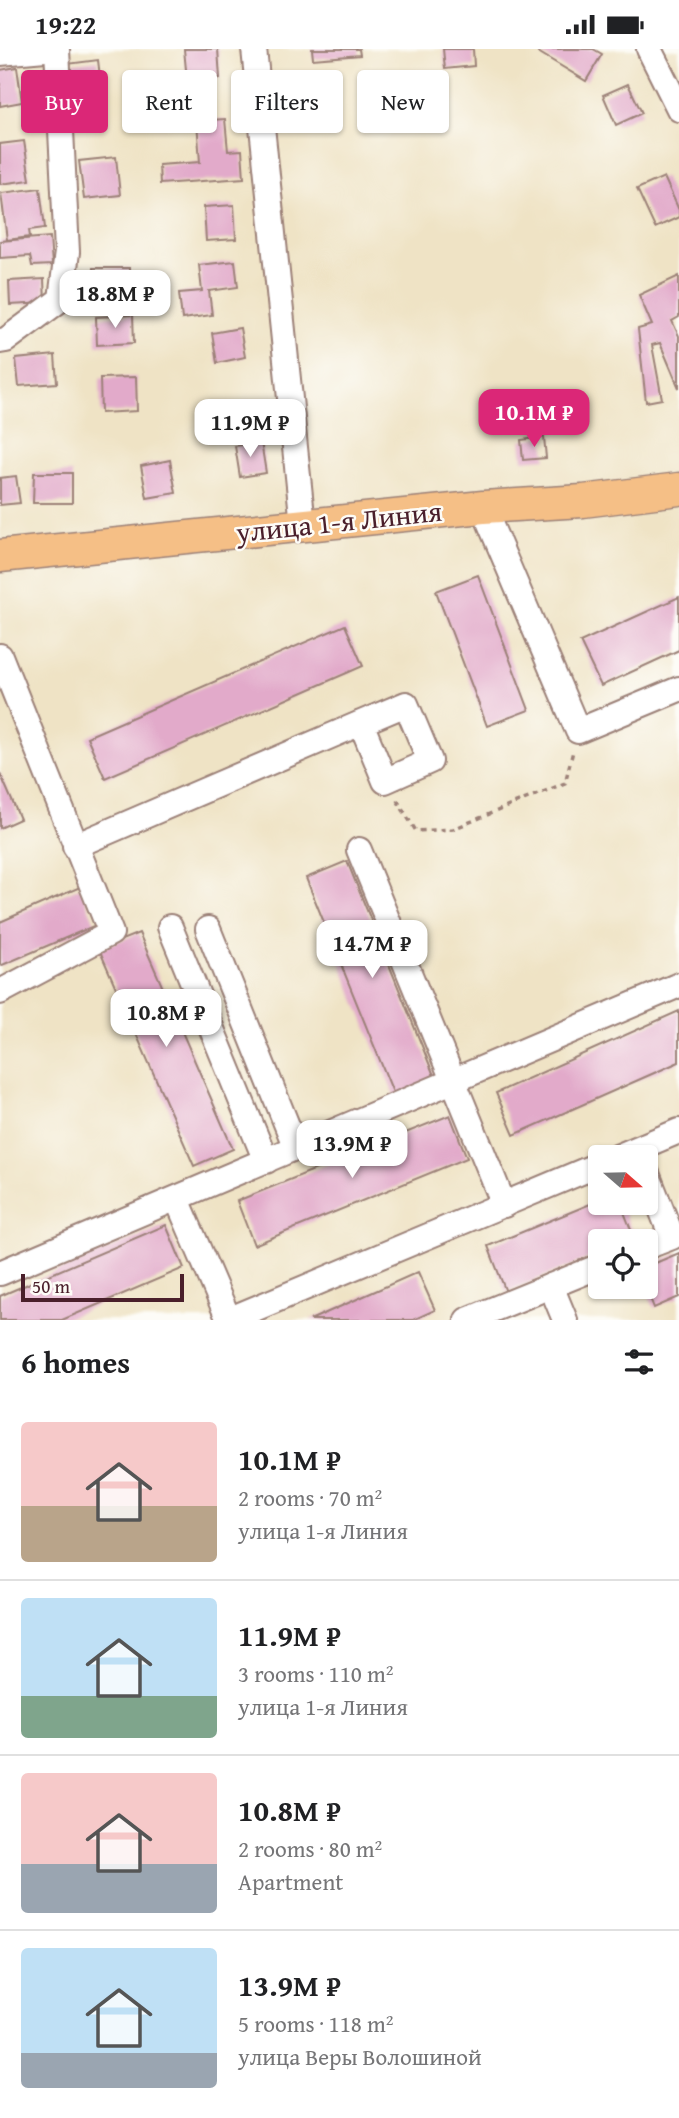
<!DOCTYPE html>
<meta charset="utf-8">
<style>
body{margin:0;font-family:"Gentium Book Plus",serif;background:#f2f2f2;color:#202124;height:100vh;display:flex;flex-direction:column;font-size:26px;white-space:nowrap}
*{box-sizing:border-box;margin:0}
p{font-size:23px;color:#757577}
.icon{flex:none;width:38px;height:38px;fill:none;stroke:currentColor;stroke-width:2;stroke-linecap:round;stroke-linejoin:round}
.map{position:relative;height:1271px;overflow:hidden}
.panel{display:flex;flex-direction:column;background:#fff;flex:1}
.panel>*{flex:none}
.top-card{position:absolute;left:21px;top:21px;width:637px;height:63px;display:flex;gap:14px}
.needle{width:46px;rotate:110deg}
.controls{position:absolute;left:588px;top:1096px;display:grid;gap:14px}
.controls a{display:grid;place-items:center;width:70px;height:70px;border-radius:7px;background:#fff;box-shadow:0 2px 5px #0004;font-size:35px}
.scale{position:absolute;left:21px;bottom:18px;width:163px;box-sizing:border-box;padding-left:7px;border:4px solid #4a1f2b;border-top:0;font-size:19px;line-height:24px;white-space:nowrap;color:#4a1f2b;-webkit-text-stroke:5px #fdfcf7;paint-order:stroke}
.price{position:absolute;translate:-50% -60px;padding:0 16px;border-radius:14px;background:#fff;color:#222;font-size:23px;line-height:46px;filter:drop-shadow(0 2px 4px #0008)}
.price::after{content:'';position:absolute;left:50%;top:42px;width:21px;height:16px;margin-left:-10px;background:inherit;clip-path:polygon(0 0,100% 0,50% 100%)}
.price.active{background:#db2777;color:#fff}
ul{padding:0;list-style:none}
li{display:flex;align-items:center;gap:21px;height:175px;padding:0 21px}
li+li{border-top:2px solid #e0e0e0}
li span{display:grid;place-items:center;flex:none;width:196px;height:140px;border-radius:7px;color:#555}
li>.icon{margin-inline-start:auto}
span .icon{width:84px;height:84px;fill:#fffc;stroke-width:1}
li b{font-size:30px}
h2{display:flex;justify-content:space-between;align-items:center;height:84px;padding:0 21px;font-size:30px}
.tag{padding:0 24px;border-radius:7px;background:#fff;box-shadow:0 2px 5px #0004;font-size:24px;line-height:63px}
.tag.active{background:#db2777;color:#fff}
.status{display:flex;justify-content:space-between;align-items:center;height:49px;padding:0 35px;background:#fff;direction:ltr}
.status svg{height:19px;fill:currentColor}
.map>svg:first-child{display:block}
.building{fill:#e2aaca}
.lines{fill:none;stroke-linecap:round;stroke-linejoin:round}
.minor-casing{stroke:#9c8178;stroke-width:28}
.major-casing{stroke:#9c8178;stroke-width:35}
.path{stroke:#9c8178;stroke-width:3.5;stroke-dasharray:5 5;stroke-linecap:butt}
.minor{stroke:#fff;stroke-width:24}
.major{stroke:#f5bf86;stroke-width:32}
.labels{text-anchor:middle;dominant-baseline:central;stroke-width:5;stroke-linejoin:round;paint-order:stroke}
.street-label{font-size:28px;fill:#4a1f2b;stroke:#fdfcf7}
</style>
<div class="status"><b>19:22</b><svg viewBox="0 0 49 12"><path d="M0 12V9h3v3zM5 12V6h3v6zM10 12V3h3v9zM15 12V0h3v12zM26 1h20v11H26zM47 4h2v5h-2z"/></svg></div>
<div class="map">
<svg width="679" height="1271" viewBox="0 0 679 1271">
<rect width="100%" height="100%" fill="#fdfcf7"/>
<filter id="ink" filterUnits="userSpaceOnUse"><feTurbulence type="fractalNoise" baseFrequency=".0143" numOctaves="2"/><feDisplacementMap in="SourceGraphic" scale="14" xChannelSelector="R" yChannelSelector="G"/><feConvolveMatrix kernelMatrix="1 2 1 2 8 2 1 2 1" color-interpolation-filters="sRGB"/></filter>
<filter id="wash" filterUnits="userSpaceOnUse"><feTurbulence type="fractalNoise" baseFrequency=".00686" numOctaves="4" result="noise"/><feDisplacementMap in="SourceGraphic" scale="28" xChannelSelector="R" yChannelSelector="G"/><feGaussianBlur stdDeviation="1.57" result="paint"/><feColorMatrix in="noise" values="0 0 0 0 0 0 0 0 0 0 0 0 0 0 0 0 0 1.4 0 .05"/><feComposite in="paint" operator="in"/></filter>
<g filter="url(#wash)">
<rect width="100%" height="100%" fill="#efe3c5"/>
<g id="blocks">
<g class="building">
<path d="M184,0H218L220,29L187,31Z"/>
<path d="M312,0H359L360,6L313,10Z"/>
<path d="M443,0H473L474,17L445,20Z"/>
<path d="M540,0H593L602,5L586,32L538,3Z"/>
<path d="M98,11L100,28L69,32L67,15Z"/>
<path d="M17,18L22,53L0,57V21Z"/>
<path d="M628,35L642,64L616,76L603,46Z"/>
<path d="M225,70L228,102L242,101L244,129L160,135L159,116L200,113L197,72Z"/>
<path d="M24,92L30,131L0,135V95Z"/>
<path d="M116,108L120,146L84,150L79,112Z"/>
<path d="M664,128L679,161V168L655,179L637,140Z"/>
<path d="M40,139L45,179L29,181L30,188L7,191L1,144Z"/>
<path d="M234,156L236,190L206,192L204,158Z"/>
<path d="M50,188L52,216L32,217L30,207L0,209V192Z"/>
<path d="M235,212L238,238L209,242L212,266L182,270L179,244L202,242L199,216Z"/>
<path d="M93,219H129V248H92Z"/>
<path d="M679,227V268L672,272L679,287V339L660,294L652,296L662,350L646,353L638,280L652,276L639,246Z"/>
<path d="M44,230L45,254L10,256L9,232Z"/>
<path d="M133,266L134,294L97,296L96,268Z"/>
<path d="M240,279L245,308L217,314L212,284Z"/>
<path d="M55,306L57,334L19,337L16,310Z"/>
<path d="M136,328L137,362L101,364L100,329Z"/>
<path d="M544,388L546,409L523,411L521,391Z"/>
<path d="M261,393L266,424L240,428L235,397Z"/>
<path d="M170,411L176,444L147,449L141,417Z"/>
<path d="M34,424H72V454H33Z"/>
<path d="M16,427L20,454L0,456V429Z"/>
<path d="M478,526L529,661L487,677L436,542Z"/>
<path d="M679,548V601L601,637L580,593Z"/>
<path d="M345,576L363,617L105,729L87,688Z"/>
<path d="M0,724L20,770L0,779Z"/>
<path d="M347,812L437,1034L396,1051L306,829Z"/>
<path d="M80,838L96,876L0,917V873Z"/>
<path d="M139,884L233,1100L194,1117L99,900Z"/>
<path d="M679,962V1013L514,1086L496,1044Z"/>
<path d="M450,1066L467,1109L254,1196L237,1152Z"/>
<path d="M600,1151V1153H620L635,1191L600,1192V1205L506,1243L488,1197Z"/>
<path d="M166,1176L184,1219L62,1271H0V1247Z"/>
<path d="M679,1204V1248L654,1259L646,1239V1218Z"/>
<path d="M418,1223L435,1261L413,1271H310Z"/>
</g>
</g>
</g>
<g filter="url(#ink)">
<use href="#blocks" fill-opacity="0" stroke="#9c8178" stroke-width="2"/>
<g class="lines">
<g class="minor-casing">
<g id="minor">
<path d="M254,0L303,476"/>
<path d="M649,0L679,60"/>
<path d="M0,4L45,0"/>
<path d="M0,292L6,291L61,250L67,203L57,0"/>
<path d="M483,458L578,682L679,640"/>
<path d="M0,607L111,884L0,943"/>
<path d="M75,797L361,674L406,655L430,712L385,732L361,674"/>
<path d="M359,801L504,1156"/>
<path d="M170,878L266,1112"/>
<path d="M208,880L296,1099"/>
<path d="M617,1108L679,1082"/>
<path d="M646,1122L672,1188L646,1198"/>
<path d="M177,1150L229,1271"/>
<path d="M0,1224L679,936"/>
<path d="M551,1237L565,1271"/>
<path d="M228,1271L600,1115"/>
<path d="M467,1271L600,1217"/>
</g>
</g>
<g class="major-casing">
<path id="major" d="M0,507L483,458L583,452L679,440"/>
</g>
<path class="path" d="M397,751L416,782L453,780L565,734L573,702"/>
<use href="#minor" class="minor"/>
<use href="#major" class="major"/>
</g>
</g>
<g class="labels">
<g class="street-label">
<text transform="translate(339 472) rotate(-6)">улица 1-я Линия</text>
</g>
</g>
</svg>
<div class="controls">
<a><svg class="needle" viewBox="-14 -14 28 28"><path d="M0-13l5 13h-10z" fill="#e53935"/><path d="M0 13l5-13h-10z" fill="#757577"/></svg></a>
<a><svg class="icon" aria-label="locate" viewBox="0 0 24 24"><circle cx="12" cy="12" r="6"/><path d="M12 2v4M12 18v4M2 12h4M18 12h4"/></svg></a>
</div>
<div class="scale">50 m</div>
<b class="price" style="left:115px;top:281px">18.8M ₽</b>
<b class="price active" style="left:534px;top:400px">10.1M ₽</b>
<b class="price" style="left:250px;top:410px">11.9M ₽</b>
<b class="price" style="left:372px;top:931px">14.7M ₽</b>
<b class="price" style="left:166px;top:1000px">10.8M ₽</b>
<b class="price" style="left:352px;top:1131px">13.9M ₽</b>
<div class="top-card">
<a class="tag active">Buy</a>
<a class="tag">Rent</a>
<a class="tag">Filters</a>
<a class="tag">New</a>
</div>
</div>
<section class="panel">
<h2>6 homes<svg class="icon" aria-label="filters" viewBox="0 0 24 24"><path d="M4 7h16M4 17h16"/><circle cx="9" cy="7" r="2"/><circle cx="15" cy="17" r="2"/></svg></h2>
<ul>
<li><span style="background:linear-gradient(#f6c9c9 60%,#b9a48a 0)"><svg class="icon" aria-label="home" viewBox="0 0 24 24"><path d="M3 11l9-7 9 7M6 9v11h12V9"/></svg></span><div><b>10.1M ₽</b><p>2 rooms · 70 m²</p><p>улица 1-я Линия</p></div></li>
<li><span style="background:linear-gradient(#bfe0f5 70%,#7fa58c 0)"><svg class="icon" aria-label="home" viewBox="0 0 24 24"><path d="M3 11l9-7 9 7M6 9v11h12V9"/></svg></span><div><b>11.9M ₽</b><p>3 rooms · 110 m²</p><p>улица 1-я Линия</p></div></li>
<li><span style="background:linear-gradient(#f6c9c9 65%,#9aa5b1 0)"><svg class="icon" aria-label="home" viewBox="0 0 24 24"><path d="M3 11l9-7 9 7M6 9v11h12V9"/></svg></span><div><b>10.8M ₽</b><p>2 rooms · 80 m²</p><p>Apartment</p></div></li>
<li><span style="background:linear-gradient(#bfe0f5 75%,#9aa5b1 0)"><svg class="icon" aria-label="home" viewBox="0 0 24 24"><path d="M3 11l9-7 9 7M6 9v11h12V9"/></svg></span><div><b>13.9M ₽</b><p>5 rooms · 118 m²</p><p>улица Веры Волошиной</p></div></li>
</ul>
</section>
